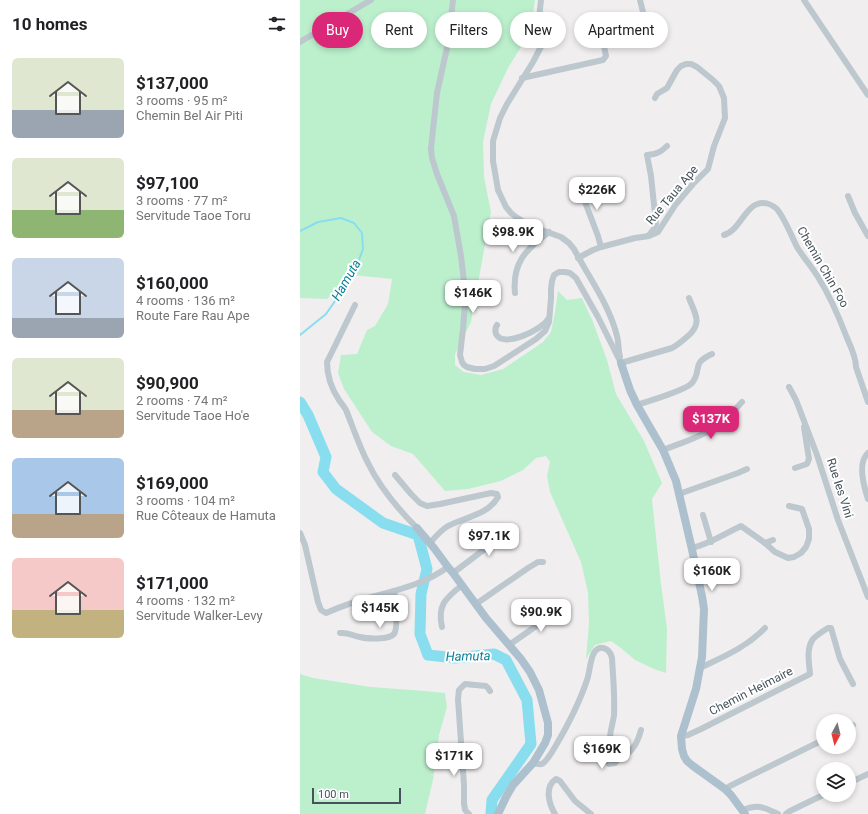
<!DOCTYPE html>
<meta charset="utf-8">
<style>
body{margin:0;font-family:Roboto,sans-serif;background:#f2f2f2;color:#202124;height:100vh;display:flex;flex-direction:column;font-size:15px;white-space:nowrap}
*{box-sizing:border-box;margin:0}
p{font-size:13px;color:#757577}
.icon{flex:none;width:22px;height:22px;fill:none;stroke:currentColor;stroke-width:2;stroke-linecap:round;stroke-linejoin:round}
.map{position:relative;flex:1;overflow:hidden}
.details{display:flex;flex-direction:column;background:#fff;width:300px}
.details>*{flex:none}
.hud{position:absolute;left:12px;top:12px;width:380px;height:36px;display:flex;gap:8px}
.needle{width:26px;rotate:187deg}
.fabs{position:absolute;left:516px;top:714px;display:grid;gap:8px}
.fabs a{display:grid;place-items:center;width:40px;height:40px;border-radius:50%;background:#fff;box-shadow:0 2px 6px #0003;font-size:20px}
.scale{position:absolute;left:12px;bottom:10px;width:89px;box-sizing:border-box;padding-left:4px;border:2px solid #46535c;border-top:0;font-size:11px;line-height:14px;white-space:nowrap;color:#46535c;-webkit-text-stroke:3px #fff;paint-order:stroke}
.price{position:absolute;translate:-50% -34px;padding:0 9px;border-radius:8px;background:#fff;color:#222;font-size:13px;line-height:26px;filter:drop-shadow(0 1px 2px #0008)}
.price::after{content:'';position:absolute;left:50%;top:24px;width:12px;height:9px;margin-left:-6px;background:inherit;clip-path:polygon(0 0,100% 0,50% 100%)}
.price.current{background:#db2777;color:#fff}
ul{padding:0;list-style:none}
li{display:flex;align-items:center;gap:12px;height:100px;padding:0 12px}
li span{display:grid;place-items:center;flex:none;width:112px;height:80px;border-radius:6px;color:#555}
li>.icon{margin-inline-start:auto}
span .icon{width:48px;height:48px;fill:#fffc;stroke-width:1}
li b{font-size:17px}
h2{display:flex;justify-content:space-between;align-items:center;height:48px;padding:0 12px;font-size:17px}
.chip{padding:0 14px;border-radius:18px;background:#fff;box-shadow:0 2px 6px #0003;font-size:14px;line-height:36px}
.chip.current{background:#db2777;color:#fff}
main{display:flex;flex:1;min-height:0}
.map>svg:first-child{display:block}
.green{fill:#bcf0cd}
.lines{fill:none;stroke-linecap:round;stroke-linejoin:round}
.stream{stroke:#88deee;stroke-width:2}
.river{stroke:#88deee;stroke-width:11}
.minor{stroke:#bcc7ce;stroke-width:6}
.major{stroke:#adc0ce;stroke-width:8}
.labels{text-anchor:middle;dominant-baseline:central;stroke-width:4;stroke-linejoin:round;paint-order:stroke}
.street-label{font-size:12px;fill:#46535c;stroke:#fff}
.water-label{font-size:13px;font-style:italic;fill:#0a7f96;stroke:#fff}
</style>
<main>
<section class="details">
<h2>10 homes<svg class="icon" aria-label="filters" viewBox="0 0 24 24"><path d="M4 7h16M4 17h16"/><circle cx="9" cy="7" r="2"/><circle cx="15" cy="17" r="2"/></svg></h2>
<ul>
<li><span style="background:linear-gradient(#dfe7d0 65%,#9aa5b1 0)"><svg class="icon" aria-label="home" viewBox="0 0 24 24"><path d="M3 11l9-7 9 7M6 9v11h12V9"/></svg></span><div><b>$137,000</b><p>3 rooms · 95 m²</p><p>Chemin Bel Air Piti</p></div></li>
<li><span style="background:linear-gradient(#dfe7d0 65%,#8fb573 0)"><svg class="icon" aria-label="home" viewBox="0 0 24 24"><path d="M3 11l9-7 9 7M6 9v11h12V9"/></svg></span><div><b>$97,100</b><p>3 rooms · 77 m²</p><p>Servitude Taoe Toru</p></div></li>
<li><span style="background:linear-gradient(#c9d6e8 75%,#9aa5b1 0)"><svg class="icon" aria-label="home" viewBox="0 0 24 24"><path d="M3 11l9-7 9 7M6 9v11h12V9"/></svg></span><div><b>$160,000</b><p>4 rooms · 136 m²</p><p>Route Fare Rau Ape</p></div></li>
<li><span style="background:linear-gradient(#dfe7d0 65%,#b9a48a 0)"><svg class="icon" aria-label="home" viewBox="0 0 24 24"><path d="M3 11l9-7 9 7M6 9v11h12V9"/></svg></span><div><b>$90,900</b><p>2 rooms · 74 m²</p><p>Servitude Taoe Ho'e</p></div></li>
<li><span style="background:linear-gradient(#a9c7e8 70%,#b9a48a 0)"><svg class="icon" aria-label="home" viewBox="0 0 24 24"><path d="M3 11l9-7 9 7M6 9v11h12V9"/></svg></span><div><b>$169,000</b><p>3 rooms · 104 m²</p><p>Rue Côteaux de Hamuta</p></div></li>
<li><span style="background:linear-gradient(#f6c9c9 65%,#c2b280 0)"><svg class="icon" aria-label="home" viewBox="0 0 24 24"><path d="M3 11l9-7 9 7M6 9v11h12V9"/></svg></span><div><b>$171,000</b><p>4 rooms · 132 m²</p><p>Servitude Walker-Levy</p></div></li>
</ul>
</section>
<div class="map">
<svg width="568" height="814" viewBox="0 0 568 814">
<rect width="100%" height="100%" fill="#f1eeef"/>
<g class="green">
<path d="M0,0H235L233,14L221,21V47L208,68L191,104L183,142L184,177L191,212L171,322L155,354V365L164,372L181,375L203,369L243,342L251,332L255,312L258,291L267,300L282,298L293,322L307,360L316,394L344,441L362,483L352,499L361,584L367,629L366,673L354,669L335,660L322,649L311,641L295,645L286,659L289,623L288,593L281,562L250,492L247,476L250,462L246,456L236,458L223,470L201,481L168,489L145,491L113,454L91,446L72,432L44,389L38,373L41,355L57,354L67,330L75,326L88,304L92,279L52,275L27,299L0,298Z"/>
<path d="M0,674L13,678L71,687L125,691L145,693L147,707L139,735L133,780L125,814H0Z"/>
</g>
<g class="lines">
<path class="stream" d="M0,231L18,222L41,218L54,223L62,233L63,249L57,265L42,291L26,314L0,335"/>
<path class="river" d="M0,402L8,415L26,457L23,472L36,489L83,523L118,535L127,569L121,594L120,634L128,655L155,658L194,654L206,660L227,700L231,744L192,800L191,814"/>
<g class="minor">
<path d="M153,0L148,43L137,93L132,139L131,149L132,158L137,174L154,216L161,256L164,282L165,303L163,329L160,355L162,362L164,365L167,367L175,369H185L194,366L236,339L245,331L249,322L251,298V289L252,281L254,275L259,272H265L270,273L276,278L298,317L321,363"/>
<path d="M241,0L239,18L245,35L244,41L233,62L207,104L200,118L193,141V161L198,190L206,207L211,213L216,217L228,225L261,237L269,243L274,249C289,278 309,304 317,336C319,343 318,350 320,357"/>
<path d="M340,0L348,32"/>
<path d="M504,0L568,95"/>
<path d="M0,42L71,0"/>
<path d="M222,78L303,60L306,56L303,41"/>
<path d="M277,181L298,236L301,247"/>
<path d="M548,196L555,213L568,236"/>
<path d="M349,235L353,230L356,224L351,176L347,155C356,154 360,153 367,146"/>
<path d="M424,235C441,230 445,203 463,203C468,203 474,206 477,209C485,219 491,235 497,247C503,257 512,267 518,277C530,296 539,317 547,338C551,347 556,357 556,367L568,402"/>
<path d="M278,258L293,250L301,247L335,238L349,236L358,232L376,204L393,184L408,169L414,146L425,118L424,98L419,86L413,80L397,67L391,64H386L381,66L377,70L367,88L357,94L355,98"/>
<path d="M215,293C212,263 226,249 249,232"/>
<path d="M55,305L27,362C27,376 31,388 39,400C41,403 44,406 46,410C53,427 59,446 68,463C80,488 98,509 117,528"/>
<path d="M197,325C195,328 195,331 196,334C203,349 243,329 248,319"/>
<path d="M321,363L372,348C378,345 383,340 388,336C403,323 395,314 389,298"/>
<path d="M489,387L496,400L517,455L538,520L568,597"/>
<path d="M337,405C348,401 385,391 392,383C403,369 390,364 412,354"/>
<path d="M363,450C381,443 401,437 418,426C427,420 434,410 442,402"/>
<path d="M568,453C557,463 564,487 568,499"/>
<path d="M495,468L507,464L509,459L504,427"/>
<path d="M95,475L111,494L120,503L127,506L140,504L191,493L197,494L198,497C188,515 165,517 148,526C141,530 135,537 130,543"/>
<path d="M379,494L438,473L447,469"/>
<path d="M403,515L411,542"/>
<path d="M0,533L5,545L18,602L21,610L26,613C42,606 59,600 76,596C101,589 126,583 148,567"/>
<path d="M465,543L473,540"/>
<path d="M392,548C410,544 424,534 441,526L465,543L475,552L488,558L494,557L501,553L506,547L509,539V529L502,509L489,506"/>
<path d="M153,573L214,527"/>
<path d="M176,604L228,568L238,562H243"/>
<path d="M142,627C137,605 146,598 162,585"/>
<path d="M40,633C48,632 53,636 60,637C67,639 89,640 94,634C99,627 95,600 94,591"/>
<path d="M209,645L252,615L259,611L266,609"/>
<path d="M400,668C425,656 445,648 465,628"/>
<path d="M549,727L553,725"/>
<path d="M381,736L388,735L401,729L510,674C509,662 506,649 513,639C517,635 523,631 528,628H531L540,659L553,684"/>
<path d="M309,744C307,750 305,758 309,764L315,763L321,756"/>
<path d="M233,763C235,763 239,765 242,764C247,761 252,752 255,747C268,725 279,704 287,680C290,671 290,660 294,653C300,643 310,649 312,658C313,677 315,696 314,715C313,724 308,737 310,746C311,752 316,754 321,756C333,754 338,741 341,730"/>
<path d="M549,783L568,774"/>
<path d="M425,789L430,786L446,778L523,740"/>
<path d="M443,810C458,804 463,807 478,814"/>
<path d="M169,814L165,810L164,803V785L158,699L159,690L165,684L186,686L188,688L190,691"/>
<path d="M255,814C249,804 244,787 256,779L260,781L275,801L291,814"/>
<path d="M486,814L490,811L523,795"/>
</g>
<g class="major">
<path d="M321,363L330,390L337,405L363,450L376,481L391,545L402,596L404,609L402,657L396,689L381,736L382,749L384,756L387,761L393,766L425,789L431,795L445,814"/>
<path d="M117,528L134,548L148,567L153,573L186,618L221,659L230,672L239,690L248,723V735L245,743L233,763L213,785L206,797L198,814"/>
</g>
</g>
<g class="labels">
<g class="street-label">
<text transform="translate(372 195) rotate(-50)">Rue Taua Ape</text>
<text transform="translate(523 267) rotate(60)">Chemin Chin Foo</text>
<text transform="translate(540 488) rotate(72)">Rue les Vini</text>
<text transform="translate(451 691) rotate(-27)">Chemin Heimaire</text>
</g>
<g class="water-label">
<text transform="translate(46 280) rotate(-60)">Hamuta</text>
<text transform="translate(168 656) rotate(-1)">Hamuta</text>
</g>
</g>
</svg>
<div class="fabs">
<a><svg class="needle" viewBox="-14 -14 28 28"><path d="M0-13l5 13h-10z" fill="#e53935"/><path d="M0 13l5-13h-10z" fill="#757577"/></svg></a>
<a><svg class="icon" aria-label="layers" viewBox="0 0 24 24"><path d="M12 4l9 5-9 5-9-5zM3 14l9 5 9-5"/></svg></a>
</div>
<div class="scale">100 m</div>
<b class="price" style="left:297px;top:211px">$226K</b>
<b class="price" style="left:213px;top:253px">$98.9K</b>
<b class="price" style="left:173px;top:314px">$146K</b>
<b class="price current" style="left:411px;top:440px">$137K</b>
<b class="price" style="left:189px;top:557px">$97.1K</b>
<b class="price" style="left:412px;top:592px">$160K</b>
<b class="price" style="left:80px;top:629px">$145K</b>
<b class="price" style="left:241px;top:633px">$90.9K</b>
<b class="price" style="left:302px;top:770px">$169K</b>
<b class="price" style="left:154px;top:777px">$171K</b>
<div class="hud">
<a class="chip current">Buy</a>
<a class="chip">Rent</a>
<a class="chip">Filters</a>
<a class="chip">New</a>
<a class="chip">Apartment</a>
</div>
</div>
</main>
